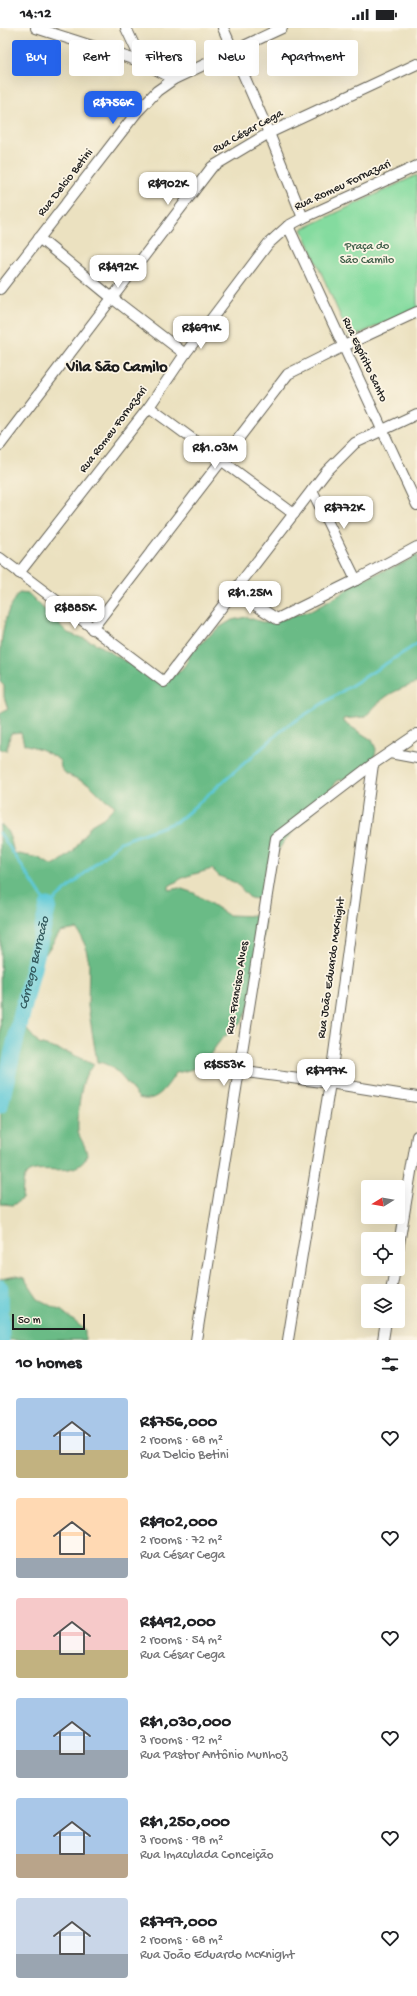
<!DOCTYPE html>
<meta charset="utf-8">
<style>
body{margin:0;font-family:"Gochi Hand",sans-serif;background:#f6f6f6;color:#202124;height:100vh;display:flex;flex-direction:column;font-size:15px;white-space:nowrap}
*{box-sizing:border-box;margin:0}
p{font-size:13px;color:#757577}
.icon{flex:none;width:22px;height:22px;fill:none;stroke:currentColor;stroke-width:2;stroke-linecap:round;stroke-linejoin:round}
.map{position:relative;height:1312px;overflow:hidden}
.sheet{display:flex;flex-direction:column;background:#fff;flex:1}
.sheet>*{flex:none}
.top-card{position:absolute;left:12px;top:12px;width:393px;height:36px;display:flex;gap:8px}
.needle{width:26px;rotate:259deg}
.tools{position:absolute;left:361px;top:1152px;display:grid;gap:8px}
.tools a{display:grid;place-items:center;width:44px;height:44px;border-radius:4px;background:#fff;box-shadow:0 4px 16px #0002;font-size:20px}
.scale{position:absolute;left:12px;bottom:10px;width:73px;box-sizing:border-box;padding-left:4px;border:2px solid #1c1c1c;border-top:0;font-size:11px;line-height:14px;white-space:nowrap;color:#1c1c1c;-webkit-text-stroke:3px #fcf5e5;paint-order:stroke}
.price{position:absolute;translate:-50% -34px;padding:0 9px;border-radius:8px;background:#fff;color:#222;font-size:13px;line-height:26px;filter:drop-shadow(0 1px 2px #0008)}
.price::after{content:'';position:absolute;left:50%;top:24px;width:12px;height:9px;margin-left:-6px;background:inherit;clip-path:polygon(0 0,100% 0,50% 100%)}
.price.selected{background:#2563eb;color:#fff}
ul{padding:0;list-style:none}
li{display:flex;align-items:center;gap:12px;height:100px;padding:0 16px}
li span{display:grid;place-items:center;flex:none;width:112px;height:80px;border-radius:4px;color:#555}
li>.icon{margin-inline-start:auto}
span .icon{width:48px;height:48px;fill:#fffc;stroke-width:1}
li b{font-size:17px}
h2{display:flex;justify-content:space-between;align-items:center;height:48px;padding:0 16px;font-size:17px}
.chip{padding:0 14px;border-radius:4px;background:#fff;box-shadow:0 4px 16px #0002;font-size:14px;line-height:36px}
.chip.selected{background:#2563eb;color:#fff}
.status{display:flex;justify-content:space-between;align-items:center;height:28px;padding:0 20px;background:#fff;direction:ltr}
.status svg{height:11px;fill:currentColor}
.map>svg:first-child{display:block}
.green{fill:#84db9f;stroke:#507c5e}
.forest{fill:#6bbb86;stroke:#446c51}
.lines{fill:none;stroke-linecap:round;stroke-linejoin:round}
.stream{stroke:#5ec9d7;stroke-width:3}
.river{stroke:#5ec9d7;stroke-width:17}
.minor-casing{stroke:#646155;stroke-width:12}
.minor{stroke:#fff;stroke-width:10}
.labels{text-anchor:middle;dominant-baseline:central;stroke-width:3.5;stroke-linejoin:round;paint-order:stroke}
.street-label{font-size:12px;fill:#1c1c1c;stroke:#fcf5e5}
.park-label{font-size:12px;fill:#405f4a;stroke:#fcf5e5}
.water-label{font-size:13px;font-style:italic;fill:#33595d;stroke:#fcf5e5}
.district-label{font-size:16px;font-weight:bold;fill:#1c1c1c;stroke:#fcf5e5}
</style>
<div class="status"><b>14:12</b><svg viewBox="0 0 49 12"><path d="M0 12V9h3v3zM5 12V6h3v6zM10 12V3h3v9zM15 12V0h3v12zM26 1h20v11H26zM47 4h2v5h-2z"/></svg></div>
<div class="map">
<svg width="417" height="1312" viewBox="0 0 417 1312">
<rect width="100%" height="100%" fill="#fcf5e5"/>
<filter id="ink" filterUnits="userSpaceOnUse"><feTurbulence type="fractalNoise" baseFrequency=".025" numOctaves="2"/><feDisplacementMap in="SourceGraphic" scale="8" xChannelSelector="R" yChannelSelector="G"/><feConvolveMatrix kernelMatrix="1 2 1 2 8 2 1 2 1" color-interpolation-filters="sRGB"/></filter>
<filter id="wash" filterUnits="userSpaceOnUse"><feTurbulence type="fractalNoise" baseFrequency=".012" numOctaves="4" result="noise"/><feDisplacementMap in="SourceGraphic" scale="16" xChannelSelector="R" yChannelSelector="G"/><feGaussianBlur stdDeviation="0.9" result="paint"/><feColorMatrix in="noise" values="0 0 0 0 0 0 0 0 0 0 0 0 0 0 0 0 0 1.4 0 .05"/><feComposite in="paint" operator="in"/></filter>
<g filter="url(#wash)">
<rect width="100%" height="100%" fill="#ebe1c0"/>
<path class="green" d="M417,147V280L350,310L302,201Z"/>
<g class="forest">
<path d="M417,527V655C390,664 384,668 365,689L343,691L345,695L372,712L376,721L375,729L360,745L337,753L309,788L285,812L276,826L262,869L257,871L250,870L236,855L219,848L212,841L184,849L169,858V862L179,860L194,865L228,887L257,888L265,894C260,928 260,965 241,994C236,1002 226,1006 220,1013C201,1037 210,1038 176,1045C167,1058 157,1076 139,1070C128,1058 115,1035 97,1034L88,978L89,934L85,917L77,901L60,904L23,960L17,976L28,1003L39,1016L70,1025L94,1037C89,1041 86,1046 84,1052C80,1063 77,1092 78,1104C80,1112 91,1124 85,1132C72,1151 34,1134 26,1147C22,1153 23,1164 22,1171L13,1177L1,1176L0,796C10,802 11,814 14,825L39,830L51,837H55L73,824L91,797L103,790L115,778L101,768L89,756L66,746L61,740L60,733L54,728L40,721L24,716L21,704L11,705L6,723L0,721V686L8,681L4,669V658L0,654C0,625 0,586 19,565L29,566L68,605L93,614L147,646L167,650L179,644L186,636L191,624L217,601L232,592L246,589L262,594H272L311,583L341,566L356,554L403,535Z"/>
<path d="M17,1248L24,1250L38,1271L62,1283L85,1302V1312H0V1251Z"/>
</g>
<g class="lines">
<path class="stream" d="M0,805L48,878L120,814L178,793L287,698L417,616"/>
<g class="river">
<path id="s1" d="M0,1077L48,878"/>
<path d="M0,1260L1,1312"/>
</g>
</g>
</g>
<g filter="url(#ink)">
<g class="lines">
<g class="minor-casing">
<g id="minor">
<path d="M36,0L142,34L174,51"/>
<path d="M126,0L142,34"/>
<path d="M223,0L269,105L303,190"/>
<path d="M288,198L417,477"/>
<path d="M39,210L112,270L185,326"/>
<path d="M0,261L137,84L157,63L174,51L282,0"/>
<path d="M149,379L294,486"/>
<path d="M0,417L212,139L269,105L417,36"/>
<path d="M312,462L356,552"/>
<path d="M0,530L164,654L326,444L355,415L417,386"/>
<path d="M19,545L149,379L185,326L268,216L288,198L303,190L417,138"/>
<path d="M235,564L277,591L356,552L417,519"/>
<path d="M92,601L288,346L344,318L417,284"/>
<path d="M390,725L417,730"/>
<path d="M238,1043L330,1055L417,1069"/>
<path d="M398,1222L417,1108"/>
<path d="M391,1263L395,1241"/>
<path d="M196,1312L276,810L373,736L417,706"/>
<path d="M288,1312L330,1055L373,736"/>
<path d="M383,1312L386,1293"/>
</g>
</g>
<use href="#minor" class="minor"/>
</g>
</g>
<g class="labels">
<g class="street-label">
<text transform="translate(248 104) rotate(-29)">Rua César Cega</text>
<text transform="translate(66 155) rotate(-52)">Rua Delcio Betini</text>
<text transform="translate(343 158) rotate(-25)">Rua Romeu Fornazari</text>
<text transform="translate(364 332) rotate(65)">Rua Espírito Santo</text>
<text transform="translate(114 402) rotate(-53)">Rua Romeu Fornazari</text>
<text transform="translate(332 940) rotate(-82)">Rua João Eduardo McKnight</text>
<text transform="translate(238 960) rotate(-81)">Rua Francisco Alves</text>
</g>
<g class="park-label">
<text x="367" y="219">Praça do<tspan x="367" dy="14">São Camilo</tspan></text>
</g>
<g class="water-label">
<text stroke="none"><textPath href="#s1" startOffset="146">Córrego Barrocão</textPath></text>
</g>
<g class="district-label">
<text x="117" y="340">Vila São Camilo</text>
</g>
</g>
</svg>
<div class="tools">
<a><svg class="needle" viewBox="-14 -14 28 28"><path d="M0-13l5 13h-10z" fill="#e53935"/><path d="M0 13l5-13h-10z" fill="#757577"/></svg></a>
<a><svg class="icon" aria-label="locate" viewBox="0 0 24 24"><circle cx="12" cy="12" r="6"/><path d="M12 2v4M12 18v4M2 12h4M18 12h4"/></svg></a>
<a><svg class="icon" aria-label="layers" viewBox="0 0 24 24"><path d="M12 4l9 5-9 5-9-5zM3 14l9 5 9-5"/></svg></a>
</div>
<div class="scale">50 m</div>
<b class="price selected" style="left:113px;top:97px">R$756K</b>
<b class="price" style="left:168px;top:178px">R$902K</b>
<b class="price" style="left:118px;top:261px">R$492K</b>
<b class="price" style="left:201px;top:322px">R$691K</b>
<b class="price" style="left:215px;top:442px">R$1.03M</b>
<b class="price" style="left:344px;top:502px">R$772K</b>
<b class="price" style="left:250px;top:587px">R$1.25M</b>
<b class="price" style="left:75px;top:602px">R$885K</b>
<b class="price" style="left:224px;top:1059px">R$553K</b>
<b class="price" style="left:326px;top:1065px">R$797K</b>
<div class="top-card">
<a class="chip selected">Buy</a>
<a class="chip">Rent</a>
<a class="chip">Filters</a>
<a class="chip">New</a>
<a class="chip">Apartment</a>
</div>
</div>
<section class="sheet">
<h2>10 homes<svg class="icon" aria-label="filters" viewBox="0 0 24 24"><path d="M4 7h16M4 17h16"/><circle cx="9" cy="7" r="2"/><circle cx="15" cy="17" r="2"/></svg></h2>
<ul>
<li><span style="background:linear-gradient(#a9c7e8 65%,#c2b280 0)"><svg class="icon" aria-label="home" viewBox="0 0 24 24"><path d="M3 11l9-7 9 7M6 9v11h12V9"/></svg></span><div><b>R$756,000</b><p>2 rooms · 68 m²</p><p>Rua Delcio Betini</p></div><svg class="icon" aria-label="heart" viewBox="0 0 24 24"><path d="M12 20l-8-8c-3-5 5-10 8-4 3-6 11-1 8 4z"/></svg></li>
<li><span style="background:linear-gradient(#ffd9b3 75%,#9aa5b1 0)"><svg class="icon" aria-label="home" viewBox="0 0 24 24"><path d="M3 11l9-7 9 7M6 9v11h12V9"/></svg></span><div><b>R$902,000</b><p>2 rooms · 72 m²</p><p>Rua César Cega</p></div><svg class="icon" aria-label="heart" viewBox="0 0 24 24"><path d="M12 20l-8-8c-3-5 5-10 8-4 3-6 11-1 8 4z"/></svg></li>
<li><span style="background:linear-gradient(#f6c9c9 65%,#c2b280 0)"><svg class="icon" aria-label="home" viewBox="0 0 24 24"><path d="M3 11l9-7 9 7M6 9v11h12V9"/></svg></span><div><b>R$492,000</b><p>2 rooms · 54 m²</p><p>Rua César Cega</p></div><svg class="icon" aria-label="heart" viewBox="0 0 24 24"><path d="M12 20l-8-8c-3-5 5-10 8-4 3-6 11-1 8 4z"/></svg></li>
<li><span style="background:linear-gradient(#a9c7e8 65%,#9aa5b1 0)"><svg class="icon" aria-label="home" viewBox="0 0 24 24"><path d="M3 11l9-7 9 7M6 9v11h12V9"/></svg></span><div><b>R$1,030,000</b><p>3 rooms · 92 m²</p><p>Rua Pastor Antônio Munhoz</p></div><svg class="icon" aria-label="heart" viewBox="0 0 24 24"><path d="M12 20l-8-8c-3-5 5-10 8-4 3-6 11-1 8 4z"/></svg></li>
<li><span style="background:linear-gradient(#a9c7e8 70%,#b9a48a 0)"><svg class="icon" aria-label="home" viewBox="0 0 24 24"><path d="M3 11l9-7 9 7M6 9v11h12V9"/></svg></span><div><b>R$1,250,000</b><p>3 rooms · 98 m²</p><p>Rua Imaculada Conceição</p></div><svg class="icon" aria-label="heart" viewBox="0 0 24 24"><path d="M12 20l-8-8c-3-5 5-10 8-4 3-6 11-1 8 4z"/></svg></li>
<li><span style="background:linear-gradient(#c9d6e8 70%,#9aa5b1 0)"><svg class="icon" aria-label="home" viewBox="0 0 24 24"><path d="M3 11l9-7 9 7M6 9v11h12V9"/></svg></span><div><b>R$797,000</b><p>2 rooms · 68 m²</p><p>Rua João Eduardo McKnight</p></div><svg class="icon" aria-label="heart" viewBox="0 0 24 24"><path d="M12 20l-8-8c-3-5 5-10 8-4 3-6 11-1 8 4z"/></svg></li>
</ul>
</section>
